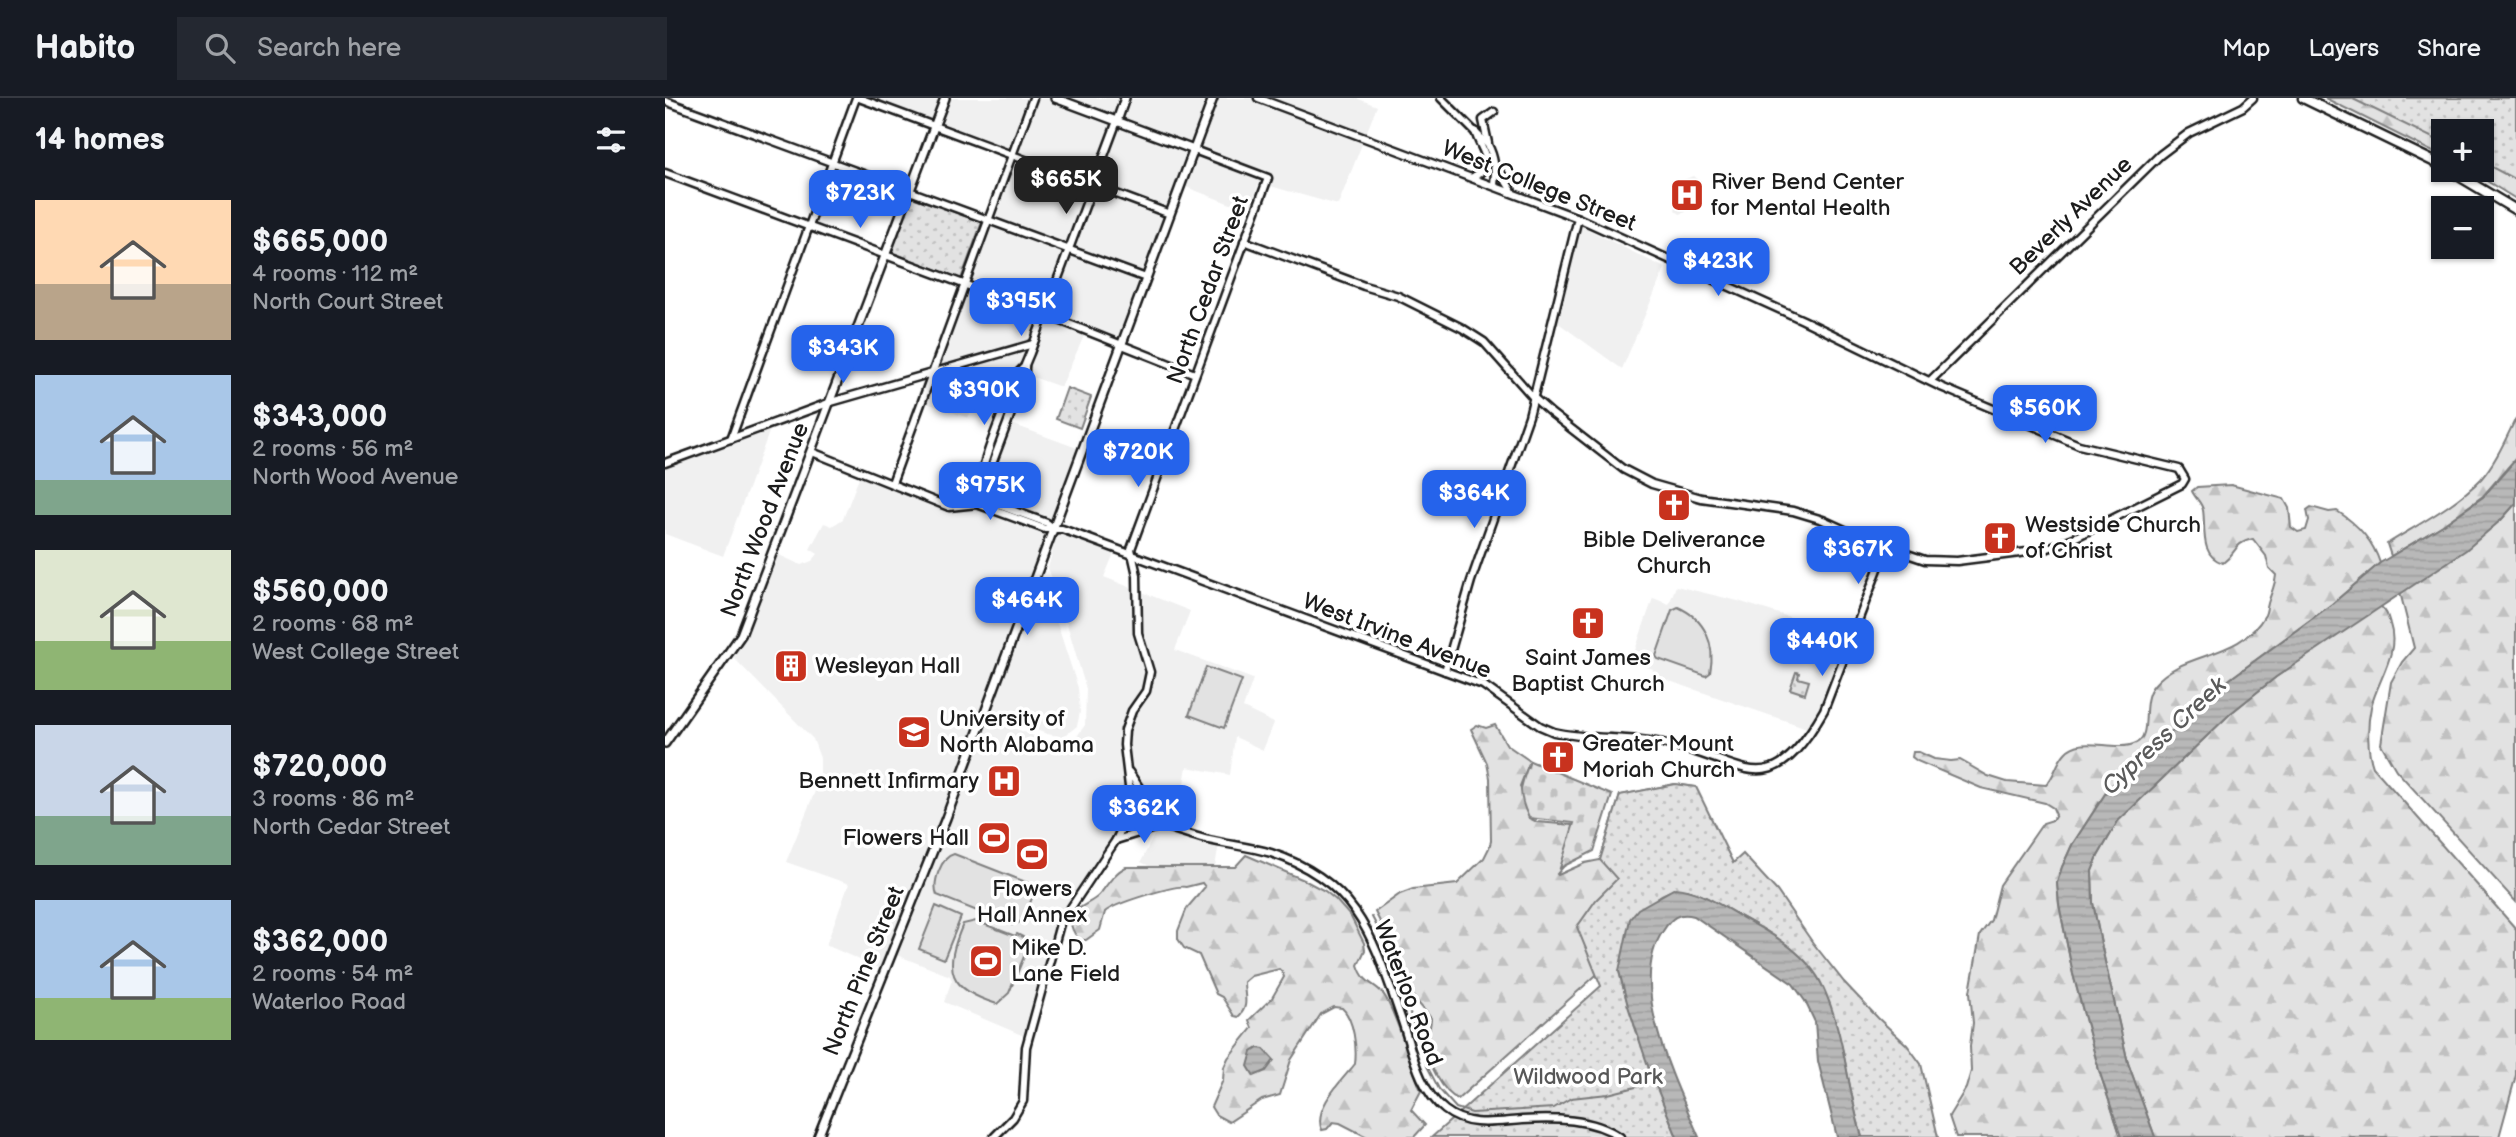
<!DOCTYPE html>
<meta charset="utf-8">
<style>
body{margin:0;font-family:"Balsamiq Sans",sans-serif;background:#242831;color:#f1f3f6;height:100vh;display:flex;flex-direction:column;font-size:26px;white-space:nowrap}
*{box-sizing:border-box;margin:0}
p{font-size:23px;color:#9ea1a6}
.icon{flex:none;width:38px;height:38px;fill:none;stroke:currentColor;stroke-width:2;stroke-linecap:round;stroke-linejoin:round}
.map{position:relative;flex:1;overflow:hidden}
.side{display:flex;flex-direction:column;background:#171b24;width:665px}
.side>*{flex:none}
.tools{position:absolute;left:1766px;top:21px;display:grid;gap:14px}
.tools a{display:grid;place-items:center;width:63px;height:63px;border-radius:0px;background:#171b24;box-shadow:0 2px 5px #0004;font-size:35px}
.price{position:absolute;translate:-50% -60px;padding:0 16px;border-radius:14px;background:#2563eb;color:#fff;font-size:23px;line-height:46px;filter:drop-shadow(0 2px 4px #0008)}
.price::after{content:'';position:absolute;left:50%;top:42px;width:21px;height:16px;margin-left:-10px;background:inherit;clip-path:polygon(0 0,100% 0,50% 100%)}
.price.active{background:#222;color:#fff}
ul{padding:0;list-style:none}
li{display:flex;align-items:center;gap:21px;height:175px;padding:0 35px}
li span{display:grid;place-items:center;flex:none;width:196px;height:140px;border-radius:0px;color:#555}
li>.icon{margin-inline-start:auto}
span .icon{width:84px;height:84px;fill:#fffc;stroke-width:1}
li b{font-size:30px}
h2{display:flex;justify-content:space-between;align-items:center;height:84px;padding:0 35px;font-size:30px}
header{display:flex;align-items:center;gap:42px;box-sizing:border-box;height:98px;padding:0 35px;background:#171b24;border-bottom:2px solid #363941}
header strong{font-size:33px}
nav{display:flex;gap:38px;margin-inline-start:auto;font-size:24px}
.search{width:490px;height:63px;background:#242831;display:flex;align-items:center;gap:18px;box-sizing:border-box;padding:0 24px;border-radius:0px;color:#9ea1a6;font-size:26px}
main{display:flex;flex:1;min-height:0}
.map>svg:first-child{display:block}
.built{fill:#f0f0f0}
.green{fill:#e2e2e2;stroke:#7f7f7f;stroke-width:2}
.forest{fill:url(#forest-firs);stroke:#7f7f7f;stroke-width:2}
.cemetery{fill:url(#cemetery-stones);stroke:#7f7f7f;stroke-width:2}
.park{fill:url(#park-dots);stroke:#7f7f7f;stroke-width:2}
.water{fill:url(#water-rules);stroke:#7a7a7a;stroke-width:2}
.lines{fill:none;stroke-linecap:round;stroke-linejoin:round}
.stream{stroke:#7a7a7a;stroke-width:2}
.tertiary-casing{stroke:#1c1c1c;stroke-width:11}
.secondary-casing{stroke:#1c1c1c;stroke-width:12}
.primary-casing{stroke:#1c1c1c;stroke-width:13}
.tertiary{stroke:#fff;stroke-width:6}
.secondary{stroke:#fff;stroke-width:7}
.primary{stroke:#fff;stroke-width:8}
.labels{text-anchor:middle;dominant-baseline:central;stroke-width:7;stroke-linejoin:round;paint-order:stroke}
.poi-label{font-size:23px;fill:#1c1c1c;stroke:#fff;text-anchor:start}
.street-label{font-size:23px;fill:#1c1c1c;stroke:#fff}
.park-label{font-size:23px;fill:#575757;stroke:#fff}
.water-label{font-size:24px;font-style:italic;fill:#5a5a5a;stroke:#fff}
</style>
<header>
<strong>Habito</strong>
<div class="search"><svg class="icon" aria-label="search" viewBox="0 0 24 24"><circle cx="10" cy="10" r="6"/><path d="M15 15l6 6"/></svg>Search here</div>
<nav><a>Map</a><a>Layers</a><a>Share</a></nav>
</header>
<main>
<section class="side">
<h2>14 homes<svg class="icon" aria-label="filters" viewBox="0 0 24 24"><path d="M4 7h16M4 17h16"/><circle cx="9" cy="7" r="2"/><circle cx="15" cy="17" r="2"/></svg></h2>
<ul>
<li><span style="background:linear-gradient(#ffd9b3 60%,#b9a48a 0)"><svg class="icon" aria-label="home" viewBox="0 0 24 24"><path d="M3 11l9-7 9 7M6 9v11h12V9"/></svg></span><div><b>$665,000</b><p>4 rooms · 112 m²</p><p>North Court Street</p></div></li>
<li><span style="background:linear-gradient(#a9c7e8 75%,#7fa58c 0)"><svg class="icon" aria-label="home" viewBox="0 0 24 24"><path d="M3 11l9-7 9 7M6 9v11h12V9"/></svg></span><div><b>$343,000</b><p>2 rooms · 56 m²</p><p>North Wood Avenue</p></div></li>
<li><span style="background:linear-gradient(#dfe7d0 65%,#8fb573 0)"><svg class="icon" aria-label="home" viewBox="0 0 24 24"><path d="M3 11l9-7 9 7M6 9v11h12V9"/></svg></span><div><b>$560,000</b><p>2 rooms · 68 m²</p><p>West College Street</p></div></li>
<li><span style="background:linear-gradient(#c9d6e8 65%,#7fa58c 0)"><svg class="icon" aria-label="home" viewBox="0 0 24 24"><path d="M3 11l9-7 9 7M6 9v11h12V9"/></svg></span><div><b>$720,000</b><p>3 rooms · 86 m²</p><p>North Cedar Street</p></div></li>
<li><span style="background:linear-gradient(#a9c7e8 70%,#8fb573 0)"><svg class="icon" aria-label="home" viewBox="0 0 24 24"><path d="M3 11l9-7 9 7M6 9v11h12V9"/></svg></span><div><b>$362,000</b><p>2 rooms · 54 m²</p><p>Waterloo Road</p></div></li>
</ul>
</section>
<div class="map">
<svg width="1851" height="1039" viewBox="0 0 1851 1039">
<defs>
<pattern id="forest-firs" width="22" height="20" patternUnits="userSpaceOnUse" patternTransform="scale(1.75)"><rect width="22" height="20" fill="#e2e2e2"/><path d="M5 1l3.5 6h-7zM16 11l3.5 6h-7z" fill="#c1c1c1"/></pattern>
<pattern id="cemetery-stones" width="16" height="16" patternUnits="userSpaceOnUse" patternTransform="scale(1.75)"><rect width="16" height="16" fill="#e2e2e2"/><path d="M2 7V4a2 2 0 0 1 4 0v3zM10 15v-3a2 2 0 0 1 4 0v3z" fill="#c1c1c1"/></pattern>
<pattern id="park-dots" width="8" height="8" patternUnits="userSpaceOnUse" patternTransform="scale(1.75)"><rect width="8" height="8" fill="#e2e2e2"/><path d="M2 2h.1M6 6h.1" fill="none" stroke="#c1c1c1" stroke-width="1.8" stroke-linecap="round"/></pattern>
<pattern id="water-rules" width="6" height="5" patternUnits="userSpaceOnUse" patternTransform="scale(1.75)"><rect width="6" height="5" fill="#b8b8b8"/><path d="M0 2.5h6" fill="none" stroke="#9e9e9e"/></pattern>
</defs>
<rect width="100%" height="100%" fill="#fff"/>
<filter id="ink" filterUnits="userSpaceOnUse"><feTurbulence type="fractalNoise" baseFrequency=".0143" numOctaves="2"/><feDisplacementMap in="SourceGraphic" scale="14" xChannelSelector="R" yChannelSelector="G"/><feConvolveMatrix kernelMatrix="1 2 1 2 8 2 1 2 1" color-interpolation-filters="sRGB"/></filter>
<g filter="url(#ink)">
<g class="built">
<path d="M186,0H691L712,8L673,107L594,85L584,113L516,87L458,252L419,238L396,289L365,278L356,298L318,283L303,320L251,301L342,58L185,3Z"/>
<path d="M1028,78L1036,85L1034,96L1024,99L1021,114L1015,116L1010,112L1018,82Z"/>
<path d="M916,128L1000,170L957,271L892,224L899,189Z"/>
<path d="M347,326L412,350L313,616L390,646L410,641L420,627L421,591L394,498L383,470L392,437L396,434L450,453L439,479L525,513L510,552L588,581L578,610L609,625L598,652L570,639L565,677L522,669L510,735L554,746L549,774L492,772L476,764L490,735L456,745L448,740L395,818L387,834L359,938L279,904L287,882L285,878L224,854L217,869L213,870L161,847L184,786L121,764L155,681V660L148,641L69,560V555L78,542L112,456L136,467L147,463L153,456L145,451L159,425L167,428L178,421L195,377L283,410L312,412L317,409Z"/>
<path d="M106,329L58,458L0,436V368Z"/>
<path d="M373,486L381,491L413,590L415,614L412,628L398,639L382,636L326,615Z"/>
<path d="M1011,488L1073,503L1185,538L1156,611L1145,631L987,577L988,571L966,564L988,500L1004,506Z"/>
</g>
<g class="green">
<path d="M1013,509C1040,521 1051,546 1045,575L1041,578L993,561L991,558L1007,512Z"/>
<path d="M541,569L577,582L559,630L524,617Z"/>
<path d="M289,756L366,786L369,795L358,823L347,827L272,797C267,785 276,759 289,756Z"/>
<path d="M271,808L296,819L279,861L254,851Z"/>
<path d="M311,823L350,838L352,836L358,839L363,849L344,895L332,906C283,891 278,872 298,826Z"/>
</g>
<g class="forest">
<path d="M1660,0H1712L1778,33V59Z"/>
<path d="M1817,54L1851,71V101L1804,72H1816Z"/>
<path d="M1851,320V360L1818,398L1778,427L1726,458L1722,446C1752,427 1791,407 1816,381C1831,364 1841,340 1851,320Z"/>
<path d="M1566,387L1619,401L1624,410L1626,429L1633,434L1641,432L1644,422L1642,412L1646,409L1664,414L1672,413C1691,425 1708,443 1715,465L1667,506L1565,581L1444,690L1407,747L1397,769L1392,785L1394,806L1408,876L1434,972L1456,1039H1291L1284,1018L1301,990L1306,973L1305,948L1308,925L1305,894L1315,837L1326,822L1335,787L1378,725L1388,722L1391,717L1388,710L1380,705L1316,690L1252,663L1247,659L1248,654H1254L1269,661L1286,663L1295,662L1323,678L1342,684L1381,687C1390,678 1391,665 1400,655C1416,636 1450,655 1471,645C1488,637 1474,604 1489,587C1518,552 1574,563 1600,517C1602,513 1602,507 1604,502C1607,493 1610,487 1611,477L1604,470L1601,458L1588,441C1568,445 1572,455 1558,465C1534,458 1541,430 1538,412C1537,405 1530,400 1527,393L1532,389Z"/>
<path d="M1851,405V804L1731,672L1716,646L1726,584L1737,564L1749,550L1735,494L1836,422Z"/>
<path d="M1715,508C1722,513 1723,519 1725,526C1735,555 1713,581 1706,609C1702,627 1702,652 1708,669L1851,831V977L1834,1039H1490L1463,965L1436,846L1428,805L1427,773L1433,758L1453,723L1566,615L1611,579Z"/>
<path d="M812,627L821,630L830,627L842,647L865,663L855,688L864,720L872,724L907,727L911,729L899,768L892,776L893,777L920,765L935,762L955,697L1010,686L1031,689L1026,792L793,1001C778,995 762,964 762,948C762,939 766,929 766,920L749,900L737,866L710,814L735,796L748,791L792,786L819,760L824,750L826,743L825,680L822,665L806,631Z"/>
<path d="M581,757L639,782L660,793L671,802L686,819L699,845L700,852L693,867C700,889 713,885 721,900C736,929 745,963 756,993L746,1012L760,1027L749,1039H702L675,1025L668,1024L662,1031L657,1032C647,1011 678,981 690,966C692,950 689,921 677,910L669,909L656,916L626,962L615,997L597,1002L564,1024L551,1017L546,1009L558,982L559,969L563,960L587,930L584,922L607,900L619,879L617,874L614,871L586,878L579,884C579,898 585,908 573,919L569,918L557,899L551,896L534,857L519,850L513,841V833L522,810L540,789L537,785L521,789C511,786 448,806 440,814L435,832L421,842H414C390,810 424,810 435,796C442,787 450,774 461,769H570Z"/>
</g>
<path class="cemetery" d="M865,663L947,697L929,753L895,770L909,725L864,720C852,696 855,687 865,663Z"/>
<g class="park">
<path d="M1686,0H1851V82L1817,64L1816,33H1778V45Z"/>
<path d="M247,99L317,124L296,181L226,154Z"/>
<path d="M402,290L426,299L415,330L391,321Z"/>
<path d="M1131,574L1134,575L1133,580L1144,583L1140,596L1125,591Z"/>
<path d="M1010,686L1031,689L1068,765L1078,756L1112,793L1148,845L1179,884L1213,920L1242,947L1256,966L1273,1039H1197C1177,975 1180,895 1124,849C1104,833 1082,822 1060,810C1037,797 1017,782 992,800L954,873C968,930 990,984 1012,1039H767L936,888L912,829L931,802L952,781L935,762L955,697Z"/>
</g>
<g class="water">
<path d="M1851,361V405L1836,422L1801,452L1611,579L1566,615L1453,723L1433,758L1427,773L1428,805L1436,846L1463,965L1490,1039H1456L1434,972L1408,876L1394,806L1392,785L1397,769L1407,747L1444,690L1480,660L1519,621L1565,581L1667,506L1715,465L1778,427L1818,399Z"/>
<path d="M1010,790C1035,792 1056,808 1078,820C1108,836 1143,856 1158,889C1180,936 1182,990 1197,1039H1172L1153,963L1150,924L1140,903L1128,886L1029,818C1013,814 1006,820 998,833C961,887 1011,985 1034,1039H1012L984,971L963,908L954,873L965,821L973,811Z"/>
<path d="M593,950L599,951L609,962L601,973L589,978L583,968L587,954Z"/>
</g>
<g class="lines">
<path class="stream" d="M707,819L724,851L762,968L774,991L791,1010L807,1015L889,1010L906,1000L943,996L991,984"/>
<g class="tertiary-casing">
<g id="tertiary">
<path d="M194,0L505,116"/>
<path d="M776,0L823,47C830,60 831,73 829,87"/>
<path d="M0,3L481,180"/>
<path d="M823,45L818,22L829,14"/>
<path d="M832,69L847,93"/>
<path d="M0,75L379,216L530,276"/>
<path d="M808,79C834,66 815,53 810,33"/>
<path d="M579,143L699,188L733,198L797,230L819,244L868,299L886,315L958,371L987,386L1036,400L1128,413L1158,422L1204,443L1260,462L1292,463L1378,452L1409,440L1517,386L1520,381L1514,371L1414,347L1276,289L1138,222L913,120L593,0"/>
<path d="M1265,283L1495,57L1524,35L1578,9L1588,0"/>
<path d="M66,341L191,0"/>
<path d="M147,354L284,409L312,406L380,431H397L419,439L818,587L875,628L889,634C924,642 961,638 997,645C1080,660 1101,713 1159,612L1221,450"/>
<path d="M0,365L166,304L368,246"/>
<path d="M227,385L368,0"/>
<path d="M314,400C309,378 344,300 353,275L360,268"/>
<path d="M279,404C290,406 301,398 314,400L382,425L388,430"/>
<path d="M312,406L360,278V267L365,255L452,23"/>
<path d="M780,573L806,483L864,318L913,120"/>
<path d="M463,717C490,724 516,735 544,742C565,747 586,749 606,755C695,784 709,843 737,923C747,953 754,992 780,1012C803,1030 830,1024 857,1022C888,1020 928,1020 955,1039"/>
<path d="M451,742L499,727L464,674"/>
<path d="M329,1039L348,1020L358,1003L361,949L395,826L451,742L463,717L465,697L459,647L460,632L467,613L481,593L485,574L473,535L472,477L466,451L603,80L529,52"/>
</g>
</g>
<g class="secondary-casing">
<g id="secondary">
<path d="M390,0L529,52"/>
<path d="M452,23L460,0"/>
<path d="M0,645L76,537L280,0"/>
<path d="M153,1039L281,720L548,0"/>
</g>
</g>
<g class="primary-casing">
<g id="primary">
<path d="M1638,0L1778,68"/>
<path d="M1784,72L1851,112"/>
</g>
</g>
<use href="#tertiary" class="tertiary"/>
<use href="#secondary" class="secondary"/>
<use href="#primary" class="primary"/>
</g>
</g>
<defs>
<g id="hospital-square" transform="scale(1.75)"><rect x="-9" y="-9" width="18" height="18" rx="4" fill="#c8321e" stroke="#fff"/><path d="M-5-5h3v3.5h4V-5h3V5h-3V1.5h-4V5h-3Z" fill="#fff"/></g>
<g id="church-square" transform="scale(1.75)"><rect x="-9" y="-9" width="18" height="18" rx="4" fill="#c8321e" stroke="#fff"/><path d="M-1.2-6h2.4v3.5h3.3v2.4h-3.3V6h-2.4V-.1h-3.3v-2.4h3.3Z" fill="#fff"/></g>
<g id="building-square" transform="scale(1.75)"><rect x="-9" y="-9" width="18" height="18" rx="4" fill="#c8321e" stroke="#fff"/><path d="M-4-6H4V6H1V3H-1V6H-4ZM-2.5-4.3h1.7v1.8h-1.7ZM.8-4.3h1.7v1.8H.8ZM-2.5-1h1.7V.8h-1.7ZM.8-1h1.7V.8H.8Z" fill="#fff"/></g>
<g id="university-square" transform="scale(1.75)"><rect x="-9" y="-9" width="18" height="18" rx="4" fill="#c8321e" stroke="#fff"/><path d="M0-5L7-2L0 1L-7-2ZM-4 1L0 2.5L4 1V4Q0 6-4 4Z" fill="#fff"/></g>
<g id="stadium-square" transform="scale(1.75)"><rect x="-9" y="-9" width="18" height="18" rx="4" fill="#c8321e" stroke="#fff"/><path d="M0-5a6.5 5 0 1 0 0 10a6.5 5 0 1 0 0-10ZM-3.5-1.8h7v3.6h-7Z" fill="#fff"/></g>
</defs>
<g fill-rule="evenodd">
<use href="#hospital-square" x="1022" y="97"/>
<use href="#church-square" x="1009" y="407"/>
<use href="#church-square" x="1335" y="440"/>
<use href="#church-square" x="923" y="525"/>
<use href="#building-square" x="126" y="568"/>
<use href="#university-square" x="249" y="634"/>
<use href="#church-square" x="893" y="659"/>
<use href="#hospital-square" x="339" y="683"/>
<use href="#stadium-square" x="329" y="740"/>
<use href="#stadium-square" x="367" y="756"/>
<use href="#stadium-square" x="321" y="863"/>
</g>
<g class="labels">
<g class="poi-label">
<text x="1046" y="84">River Bend Center<tspan x="1046" dy="26">for Mental Health</tspan></text>
<text x="1360" y="427">Westside Church<tspan x="1360" dy="26">of Christ</tspan></text>
<text x="1009" y="442" text-anchor="middle">Bible Deliverance<tspan x="1009" dy="26">Church</tspan></text>
<text x="923" y="560" text-anchor="middle">Saint James<tspan x="923" dy="26">Baptist Church</tspan></text>
<text x="150" y="568">Wesleyan Hall</text>
<text x="274" y="621">University of<tspan x="274" dy="26">North Alabama</tspan></text>
<text x="917" y="646">Greater Mount<tspan x="917" dy="26">Moriah Church</tspan></text>
<text x="314" y="683" text-anchor="end">Bennett Infirmary</text>
<text x="304" y="740" text-anchor="end">Flowers Hall</text>
<text x="367" y="791" text-anchor="middle">Flowers<tspan x="367" dy="26">Hall Annex</tspan></text>
<text x="346" y="850">Mike D.<tspan x="346" dy="26">Lane Field</tspan></text>
</g>
<g class="street-label">
<text transform="translate(874 88) rotate(22)">West College Street</text>
<text transform="translate(1406 118) rotate(-44)">Beverly Avenue</text>
<text transform="translate(543 192) rotate(-70)">North Cedar Street</text>
<text transform="translate(100 422) rotate(-69)">North Wood Avenue</text>
<text transform="translate(732 538) rotate(21)">West Irvine Avenue</text>
<text transform="translate(199 873) rotate(-68)">North Pine Street</text>
<text transform="translate(743 895) rotate(69)">Waterloo Road</text>
</g>
<g class="park-label">
<text x="923" y="979">Wildwood Park</text>
</g>
<g class="water-label">
<text transform="translate(1499 638) rotate(-43)">Cypress Creek</text>
</g>
</g>
</svg>
<div class="tools">
<a>+</a>
<a>−</a>
</div>
<b class="price active" style="left:401px;top:118px">$665K</b>
<b class="price" style="left:195px;top:132px">$723K</b>
<b class="price" style="left:1053px;top:200px">$423K</b>
<b class="price" style="left:356px;top:240px">$395K</b>
<b class="price" style="left:178px;top:287px">$343K</b>
<b class="price" style="left:319px;top:329px">$390K</b>
<b class="price" style="left:1380px;top:347px">$560K</b>
<b class="price" style="left:473px;top:391px">$720K</b>
<b class="price" style="left:325px;top:424px">$975K</b>
<b class="price" style="left:809px;top:432px">$364K</b>
<b class="price" style="left:1193px;top:488px">$367K</b>
<b class="price" style="left:362px;top:539px">$464K</b>
<b class="price" style="left:1157px;top:580px">$440K</b>
<b class="price" style="left:479px;top:747px">$362K</b>
</div>
</main>
